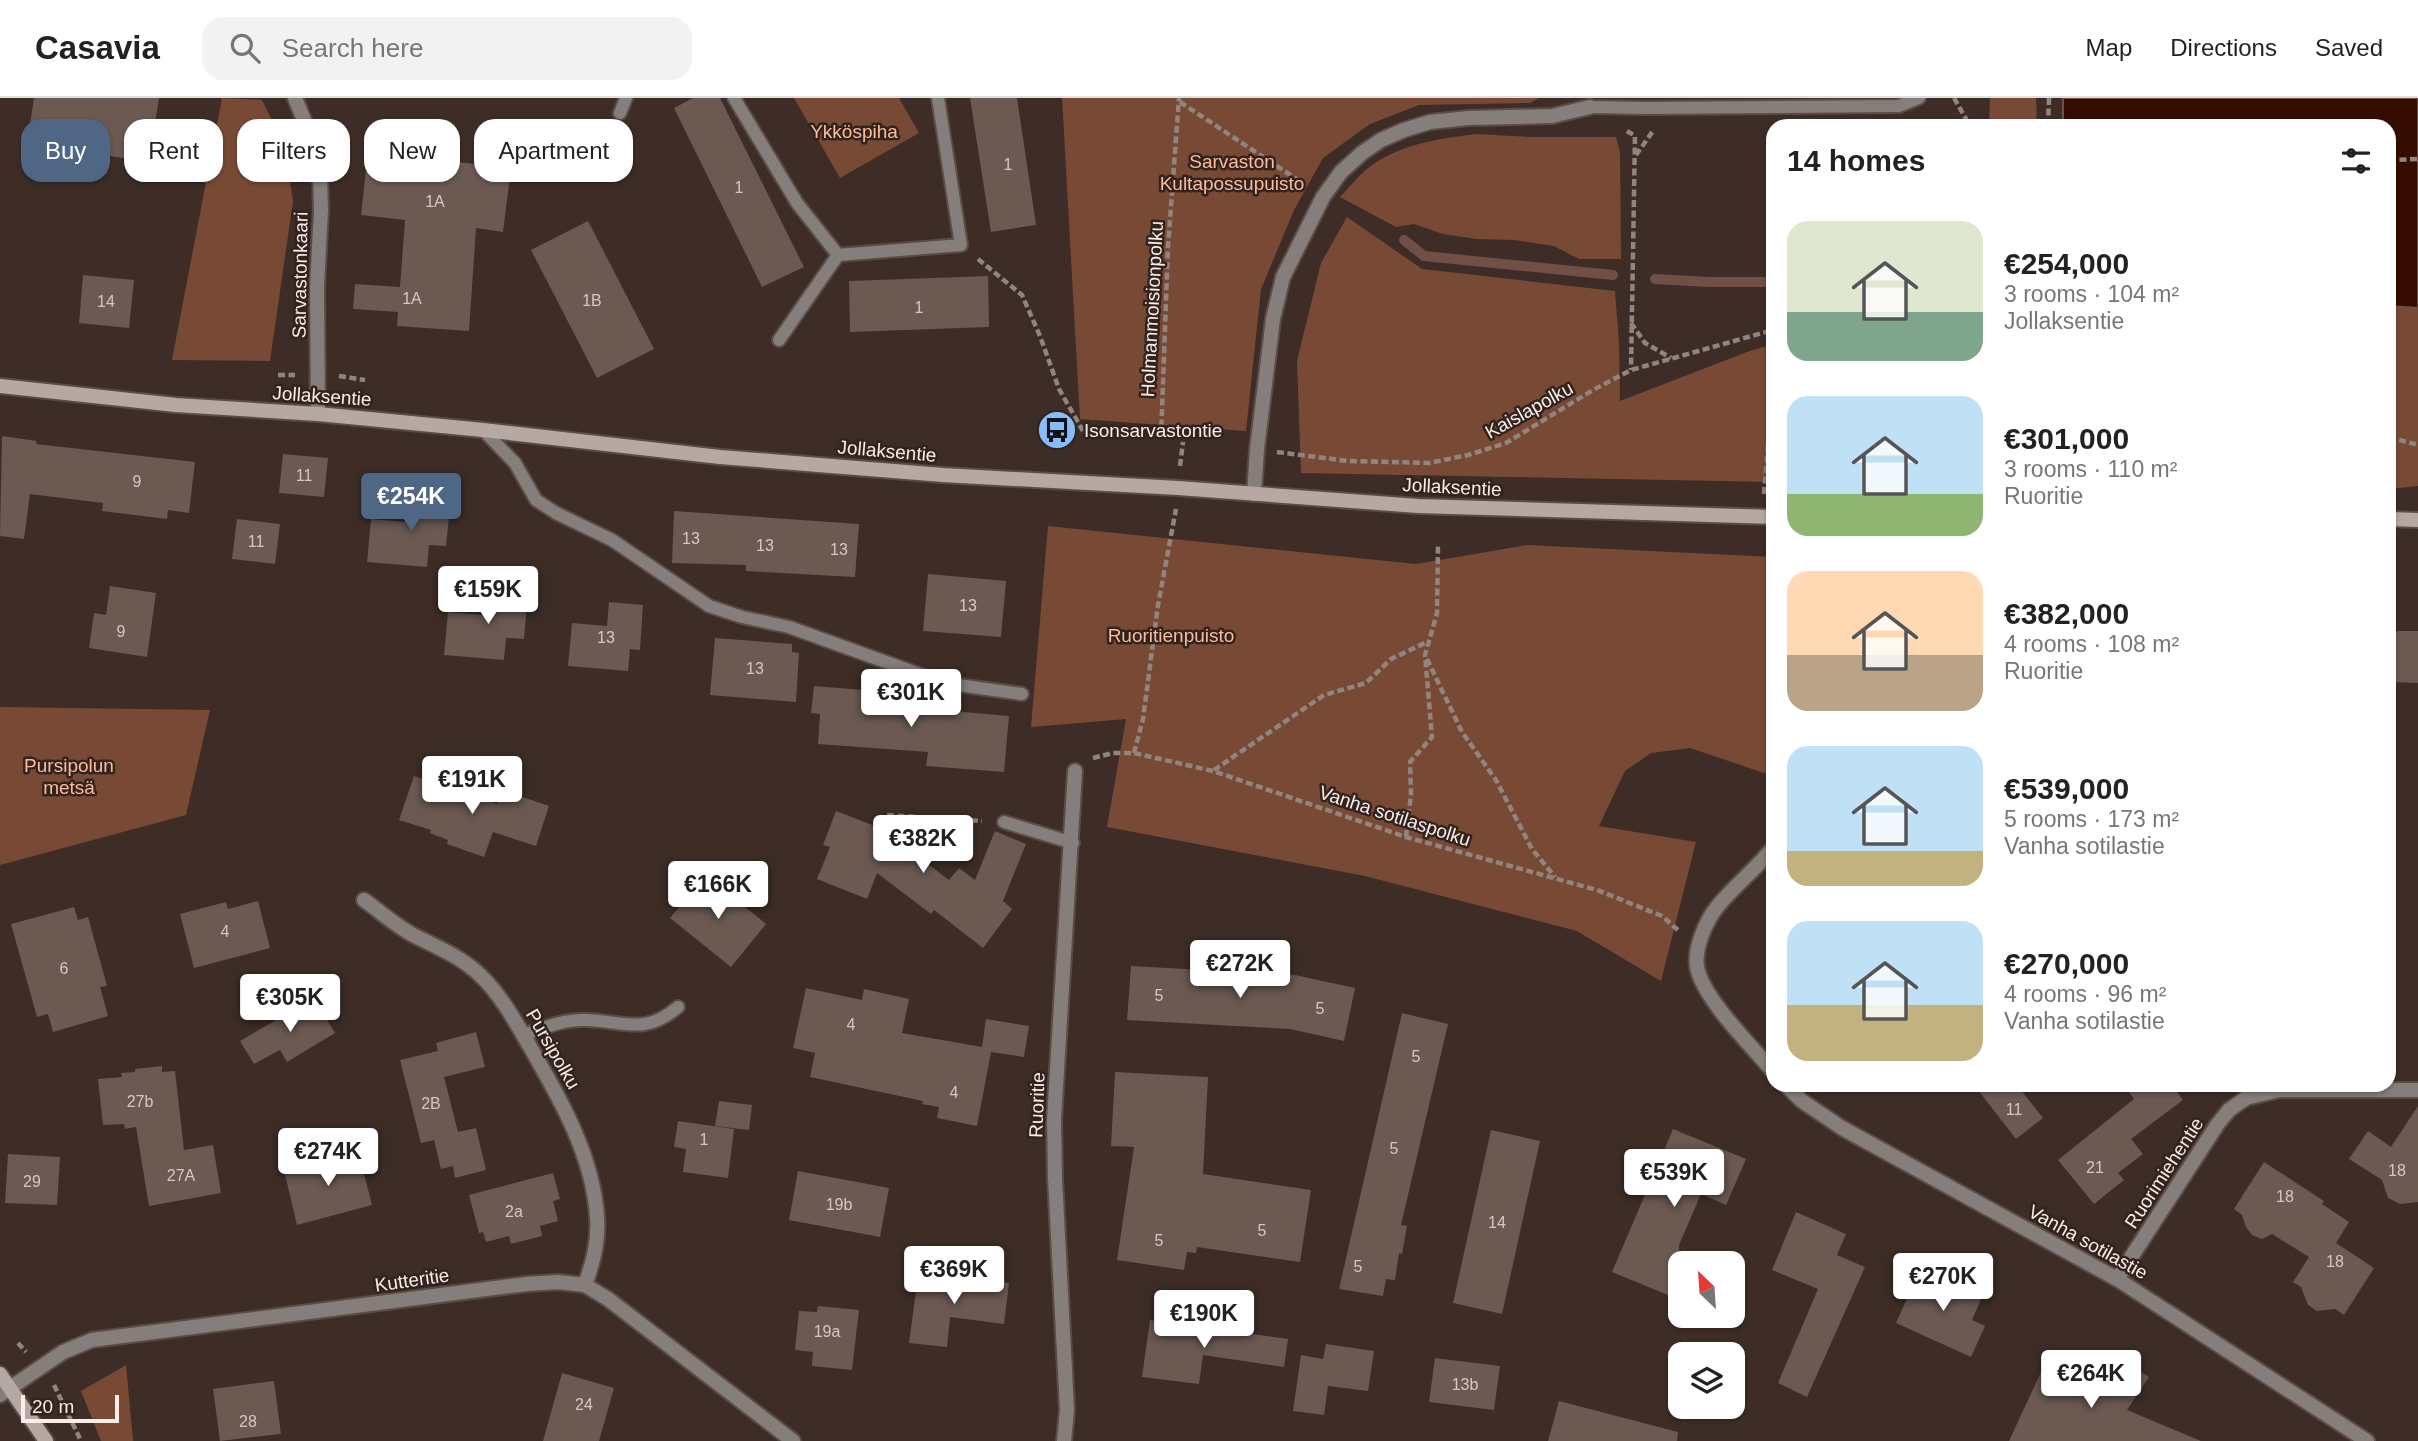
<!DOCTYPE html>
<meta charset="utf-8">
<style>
body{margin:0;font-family:Helvetica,sans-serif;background:#f2f2f2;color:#222;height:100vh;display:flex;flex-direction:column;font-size:26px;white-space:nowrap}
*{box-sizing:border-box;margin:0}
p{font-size:23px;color:#767676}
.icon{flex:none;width:38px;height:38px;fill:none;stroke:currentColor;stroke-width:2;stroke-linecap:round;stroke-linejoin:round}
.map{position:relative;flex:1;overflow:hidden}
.side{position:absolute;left:1766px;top:21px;width:630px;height:973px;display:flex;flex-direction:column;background:#fff;border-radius:21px;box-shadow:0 2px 5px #0004}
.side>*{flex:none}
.banner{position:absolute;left:21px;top:21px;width:665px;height:63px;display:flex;gap:14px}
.needle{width:46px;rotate:335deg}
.buttons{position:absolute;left:1668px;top:1153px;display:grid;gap:14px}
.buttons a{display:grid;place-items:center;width:77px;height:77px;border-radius:14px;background:#fff;box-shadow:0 2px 5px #0004;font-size:35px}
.scale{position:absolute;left:21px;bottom:18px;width:98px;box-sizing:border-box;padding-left:7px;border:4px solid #f8ede8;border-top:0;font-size:19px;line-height:24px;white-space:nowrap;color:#f8ede8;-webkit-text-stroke:5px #32231d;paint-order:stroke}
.price{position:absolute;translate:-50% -60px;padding:0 16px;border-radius:7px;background:#fff;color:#222;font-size:23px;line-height:46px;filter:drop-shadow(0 2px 4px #0008)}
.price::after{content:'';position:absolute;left:50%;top:42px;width:21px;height:16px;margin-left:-10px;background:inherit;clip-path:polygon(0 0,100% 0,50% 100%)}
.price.selected{background:#4f6784;color:#fff}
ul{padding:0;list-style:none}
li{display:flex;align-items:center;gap:21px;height:175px;padding:0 21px}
li span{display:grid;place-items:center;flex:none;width:196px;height:140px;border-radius:21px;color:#555}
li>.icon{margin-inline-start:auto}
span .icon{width:84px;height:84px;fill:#fffc;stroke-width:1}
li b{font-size:30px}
h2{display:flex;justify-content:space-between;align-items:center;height:84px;padding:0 21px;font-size:30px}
.chip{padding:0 24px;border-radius:21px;background:#fff;box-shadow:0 2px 5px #0004;font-size:24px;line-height:63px}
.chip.selected{background:#4f6784;color:#fff}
header{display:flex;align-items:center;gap:42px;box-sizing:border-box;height:98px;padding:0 35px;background:#fff;border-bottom:2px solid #e0e0e0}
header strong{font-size:33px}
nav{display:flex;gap:38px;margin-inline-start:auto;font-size:24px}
.search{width:490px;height:63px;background:#f2f2f2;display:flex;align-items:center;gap:18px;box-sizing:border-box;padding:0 24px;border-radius:21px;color:#767676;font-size:26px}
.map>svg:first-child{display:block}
.green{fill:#784a36}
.water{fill:#350d00;stroke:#705046;stroke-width:2}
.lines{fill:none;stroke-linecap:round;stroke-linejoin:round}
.stream{stroke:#705046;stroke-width:10}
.building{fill:#6b5952}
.lane-casing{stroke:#5b4c45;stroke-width:16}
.street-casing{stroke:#5b4c45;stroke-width:18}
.secondary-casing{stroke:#5b4c45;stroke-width:18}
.path{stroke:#92857f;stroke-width:4.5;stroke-dasharray:7 3.5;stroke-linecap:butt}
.lane{stroke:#867e7a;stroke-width:12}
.street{stroke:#867e7a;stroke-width:14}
.secondary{stroke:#b6a9a3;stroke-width:14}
.labels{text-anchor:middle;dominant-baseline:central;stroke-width:5;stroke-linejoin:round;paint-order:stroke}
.number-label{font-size:16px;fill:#d5c8c2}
.park-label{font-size:19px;fill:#feba9c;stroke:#32231d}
.street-label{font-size:19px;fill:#f8ede8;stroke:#32231d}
.poi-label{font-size:19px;fill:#f8ede8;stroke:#32231d;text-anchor:start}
</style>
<header>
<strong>Casavia</strong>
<div class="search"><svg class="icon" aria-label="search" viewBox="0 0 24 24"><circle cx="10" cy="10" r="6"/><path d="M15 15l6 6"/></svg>Search here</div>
<nav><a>Map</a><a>Directions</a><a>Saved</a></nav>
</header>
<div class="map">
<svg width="2418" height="1343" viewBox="0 0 2418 1343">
<rect width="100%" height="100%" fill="#3d2d26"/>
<g class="green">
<path d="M222,0L262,2L284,47L293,103L270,263L172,262Z"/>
<path d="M794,0H899L919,35L840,80Z"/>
<path d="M1062,0H1539L1530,5L1419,7L1370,26L1323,60L1294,112L1261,191L1246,333L1080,321Z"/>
<path d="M1990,0H2036L2037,28H1989Z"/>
<path d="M1476,36L1529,39H1616L1620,54L1621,161H1579L1554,148L1514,142L1477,141L1443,136L1414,126L1396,129L1340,99C1349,90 1357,79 1367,71C1398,46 1438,41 1476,36Z"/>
<path d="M1347,119L1422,171L1615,193L1619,245L1620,303L1747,254L1773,246V384L1301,375L1297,263L1321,165Z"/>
<path d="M2389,208L2418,210V388L2389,391Z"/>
<path d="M1048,428L1416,466L1528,447L1773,459V678L1690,650L1651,655L1625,673L1599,728L1696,744L1661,883L1577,833L1365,778L1107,729L1126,621L1031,629Z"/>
<path d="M0,609L210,612L186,717L0,767Z"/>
<path d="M126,1267L133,1343H101L81,1293Z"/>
</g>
<path class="water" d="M2063,0H2418V210L2389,208V28H2063Z"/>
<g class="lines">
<g class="stream">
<path d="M1404,142L1424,158L1613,177"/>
<path d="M1655,181L1709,184H1773"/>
</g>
</g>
<g class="building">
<path d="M34,0H159L149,64L27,45Z"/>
<path d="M693,0H720L804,169L762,189L674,10Z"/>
<path d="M970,0H1017L1036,127L991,134Z"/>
<path d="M368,54L511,70L503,134L476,130L469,233L397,228L398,214L353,211L355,186L400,189L405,122L361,117Z"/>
<path d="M588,123L654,251L597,280L531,152Z"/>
<path d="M83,177L134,182L129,230L79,225Z"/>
<path d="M988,178L989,229L850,234L849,183Z"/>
<path d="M2,338L37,343L36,346L195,364L189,415L168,412L167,421L102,413L103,405L30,396L24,441L0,438Z"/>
<path d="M283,356L328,360L324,399L279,395Z"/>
<path d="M408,396L451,399L446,448L429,447L427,469L367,464L371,421L405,424Z"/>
<path d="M674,413L859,426L855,479L746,473V467L672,465Z"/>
<path d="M237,421L280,426L275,466L232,461Z"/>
<path d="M928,476L1006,483L1001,539L923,533Z"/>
<path d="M110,488L156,495L147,559L89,550L94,515L106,517Z"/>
<path d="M485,489L528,493L524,541L506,540L504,562L444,557L448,514L483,517Z"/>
<path d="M609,504L643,507L640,552L630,551L628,573L568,568L572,525L607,528Z"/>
<path d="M2389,533H2418V585L2389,584Z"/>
<path d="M715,540L792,546V554L799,555L796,604L710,597Z"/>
<path d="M814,588L900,595V603H907V609L1009,618L1004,674L926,668L928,654L818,646L820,616L811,615Z"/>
<path d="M414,678L497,706L502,692L549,708L536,748L493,734L484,759L447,746L448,742L430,735L431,732L399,722Z"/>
<path d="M836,713L893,735L891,738L949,782L959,770L975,782L995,733L1026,746L1003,803L1012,811L983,850L934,812L931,816L877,775L867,801L817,781L830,749L823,747Z"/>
<path d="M706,777L766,826L731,869L670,820Z"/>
<path d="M258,803L270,850L194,870L180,816L226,804L228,811Z"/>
<path d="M74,809L78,822L88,819L107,888L100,889L108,918L53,934L48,916L37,919L11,826Z"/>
<path d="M1131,868L1295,877L1355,890L1344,943L1290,931L1127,922Z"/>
<path d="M806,890L862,902L864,891L909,901L902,935L982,949L986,921L1029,928L1024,959L991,954L977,1028L937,1020L939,1009L922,1006L923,1003L810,979L815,955L793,950Z"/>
<path d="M314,900L335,935L287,964L280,952L254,966L240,943Z"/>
<path d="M1402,915L1448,926L1401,1127L1407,1128L1402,1156L1399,1155L1395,1182L1386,1181L1383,1198L1339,1191Z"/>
<path d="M476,934L485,969L444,979L458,1034L476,1030L486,1072L455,1080L453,1068L441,1071L434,1042L421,1045L400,962L438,953L436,945Z"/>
<path d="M162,968V974L175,973L184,1052L213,1047L221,1095L149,1108L136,1029L125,1031L124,1026L103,1027L98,981L122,979L121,975L135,974V971Z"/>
<path d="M1115,974L1208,979L1203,1076L1311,1092L1300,1164L1197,1149L1196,1155L1187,1154L1184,1172L1117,1162L1134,1049L1111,1048Z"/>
<path d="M1974,987H2017L2043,1020L2016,1041Z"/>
<path d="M2124,987H2172L2183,1002L2131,1041L2143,1056L2118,1075L2124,1082L2094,1106L2058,1062L2134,1001Z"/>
<path d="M719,1003L752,1007L749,1032L715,1028Z"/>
<path d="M2418,1008V1104L2400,1106L2388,1100L2382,1082L2349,1061L2368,1033L2391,1049Z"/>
<path d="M678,1023L734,1031L728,1080L683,1074L686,1051L674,1049Z"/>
<path d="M1673,1031L1746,1061L1726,1107L1701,1096L1679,1147L1680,1202L1612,1174Z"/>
<path d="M1491,1032L1540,1043L1502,1216L1453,1205Z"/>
<path d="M358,1053L372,1107L297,1127L284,1072Z"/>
<path d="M8,1056L60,1059L57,1107L5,1105Z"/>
<path d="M2264,1064L2324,1103L2322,1106L2349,1124L2336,1145L2374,1170L2344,1217L2335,1211L2317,1213L2308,1207L2301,1189L2293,1184L2309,1159L2272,1136L2262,1141L2252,1137L2246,1129L2242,1117L2234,1111Z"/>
<path d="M798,1073L889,1090L880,1139L789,1122Z"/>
<path d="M553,1075L560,1101L553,1103L558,1123L540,1128L542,1138L511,1146L509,1138L486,1144L483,1134L479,1135L469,1097Z"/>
<path d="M1796,1114L1846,1136L1837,1157L1865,1169L1807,1299L1778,1285L1818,1191L1772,1172Z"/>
<path d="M1920,1172L1982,1199L1972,1222L1985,1228L1971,1259L1896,1225Z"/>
<path d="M933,1176L1009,1185L1004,1226L950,1219L947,1249L909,1245L918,1178L932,1179Z"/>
<path d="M818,1208L859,1212L852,1272L812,1268L813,1254L795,1252L799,1213L817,1214Z"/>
<path d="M1150,1222L1288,1241L1284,1269L1203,1257L1199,1286L1142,1279Z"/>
<path d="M1326,1246L1374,1253L1368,1293L1328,1288L1324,1317L1293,1313L1301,1257L1323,1261Z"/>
<path d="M2110,1254L2149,1279L2127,1312L2201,1343H2009L2041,1274L2084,1294Z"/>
<path d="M1435,1260L1500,1268L1494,1312L1429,1304Z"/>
<path d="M562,1275L614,1290L599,1343H543Z"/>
<path d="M274,1283L281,1336L220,1343L213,1291Z"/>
<path d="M1559,1303L1678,1334L1677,1343H1548Z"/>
</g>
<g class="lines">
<g class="lane-casing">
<g id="lane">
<path d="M734,0L797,105L838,157L961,147L938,0"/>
<path d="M1590,9L1645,10L1899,8L1919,0"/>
<path d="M620,15L626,0"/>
<path d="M779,242L838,157"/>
<path d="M483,332L515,365L536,402L556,415L612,442L709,508L742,519L789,529L944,585L1022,596"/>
<path d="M1004,724L1073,745"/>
<path d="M523,937C543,930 564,921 586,922C624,923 644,938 678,909"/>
</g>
</g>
<g class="street-casing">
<g id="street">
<path d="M295,0L304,22L320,78L321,112L317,189L318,316"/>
<path d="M1254,396L1257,351L1273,221L1283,179L1323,99L1341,74L1362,55L1381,42L1404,32L1430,24L1469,20L1552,18L1590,9"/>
<path d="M1773,750C1756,771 1734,788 1717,809C1706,823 1694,850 1697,869C1702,899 1752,949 1773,973"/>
<path d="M364,802C381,814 398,830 417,839C439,850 461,859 480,877C501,897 515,923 529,947C559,999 593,1057 597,1119C599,1143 593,1164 585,1187"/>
<path d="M1786,987L1802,1003L1842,1030L2117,1181L2367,1343"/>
<path d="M2117,1181L2217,1027L2229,1012L2246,1000L2279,992H2418"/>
<path d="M0,1297L63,1254L92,1242L526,1186L558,1184L585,1187L608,1201L793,1343"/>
<path d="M1064,1343L1067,1312L1055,1080L1054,1022L1075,673"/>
</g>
</g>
<g class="secondary-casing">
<g id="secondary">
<path d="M0,288L176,307L318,316L483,332L720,359L943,377L1178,390L1418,408L1773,419"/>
<path d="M2389,421L2418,422"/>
<path d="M0,1276L46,1343"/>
</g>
</g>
<g class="path">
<path d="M1954,0L1970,28"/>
<path d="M1180,4L1304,86"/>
<path d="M2048,28L2049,0"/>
<path d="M1627,33L1635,38L1631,272"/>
<path d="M1636,57L1653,33"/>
<path d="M2389,62L2418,61"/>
<path d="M978,161L1022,197L1040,238L1059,291L1083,333"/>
<path d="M1631,225L1645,245L1671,260"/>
<path d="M278,277H295"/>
<path d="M339,278L365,282"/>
<path d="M1161,339L1168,149L1179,0"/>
<path d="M2389,339L2418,347"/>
<path d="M1277,354L1348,363L1429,365L1468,357L1506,345L1593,292L1631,272L1773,232"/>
<path d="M1180,368L1183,344"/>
<path d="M1764,396L1773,284"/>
<path d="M1427,561L1462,634L1496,682L1532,751L1555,779"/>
<path d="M1134,655L1143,621L1158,507L1176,411"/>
<path d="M1093,660L1113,655H1134L1213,673L1406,739L1597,792L1662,818L1679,833"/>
<path d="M1214,672L1324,597L1366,585L1391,561L1429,543"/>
<path d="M887,717L982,723"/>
<path d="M1406,739L1411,696L1410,664L1432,639L1425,557L1437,515L1438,448"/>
<path d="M18,1245L26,1254"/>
<path d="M54,1287L81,1343"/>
</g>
<use href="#lane" class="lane"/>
<use href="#street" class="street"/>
<use href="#secondary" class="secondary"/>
</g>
<defs>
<g id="bus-disc" transform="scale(2.0125)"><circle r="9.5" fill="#87bbfb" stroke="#32231d"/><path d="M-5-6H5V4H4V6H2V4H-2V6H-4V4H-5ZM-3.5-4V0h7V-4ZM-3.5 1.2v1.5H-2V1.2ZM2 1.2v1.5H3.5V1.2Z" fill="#111"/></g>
</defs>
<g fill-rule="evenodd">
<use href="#bus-disc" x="1057" y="332"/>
</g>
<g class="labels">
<g class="number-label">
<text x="1008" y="66">1</text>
<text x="739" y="89">1</text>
<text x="435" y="103">1A</text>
<text x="412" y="200">1A</text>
<text x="592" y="202">1B</text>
<text x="106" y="203">14</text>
<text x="919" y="209">1</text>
<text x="304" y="377">11</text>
<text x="137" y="383">9</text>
<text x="691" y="440">13</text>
<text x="256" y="443">11</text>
<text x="765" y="447">13</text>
<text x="839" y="451">13</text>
<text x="968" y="507">13</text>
<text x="121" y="533">9</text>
<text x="606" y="539">13</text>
<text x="755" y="570">13</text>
<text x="225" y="833">4</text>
<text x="64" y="870">6</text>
<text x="1159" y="897">5</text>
<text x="1320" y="910">5</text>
<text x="851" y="926">4</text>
<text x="1416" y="958">5</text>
<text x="954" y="994">4</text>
<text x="140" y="1003">27b</text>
<text x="431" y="1005">2B</text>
<text x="2014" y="1011">11</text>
<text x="704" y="1041">1</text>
<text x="1394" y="1050">5</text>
<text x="2095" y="1069">21</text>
<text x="2397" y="1072">18</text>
<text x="181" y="1077">27A</text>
<text x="32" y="1083">29</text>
<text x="2285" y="1098">18</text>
<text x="839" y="1106">19b</text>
<text x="514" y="1113">2a</text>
<text x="1497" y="1124">14</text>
<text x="1262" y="1132">5</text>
<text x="1159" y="1142">5</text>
<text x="2335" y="1163">18</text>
<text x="1358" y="1168">5</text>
<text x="827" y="1233">19a</text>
<text x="1465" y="1286">13b</text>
<text x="584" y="1306">24</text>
<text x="248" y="1323">28</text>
</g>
<g class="park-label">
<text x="854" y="33">Ykköspiha</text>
<text x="1232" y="63">Sarvaston<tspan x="1232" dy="22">Kultapossupuisto</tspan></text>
<text x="1171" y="537">Ruoritienpuisto</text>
<text x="69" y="667">Pursipolun<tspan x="69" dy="22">metsä</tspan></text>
</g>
<g class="street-label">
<text transform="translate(300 177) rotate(-89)">Sarvastonkaari</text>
<text transform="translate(1152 211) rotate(-87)">Holmanmoisionpolku</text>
<text transform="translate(322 298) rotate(4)">Jollaksentie</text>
<text transform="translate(1529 312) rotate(-29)">Kaislapolku</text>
<text transform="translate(887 353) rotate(5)">Jollaksentie</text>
<text transform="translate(1452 389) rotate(3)">Jollaksentie</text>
<text transform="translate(1395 718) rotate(18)">Vanha sotilaspolku</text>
<text transform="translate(553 951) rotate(60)">Pursipolku</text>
<text transform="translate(1037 1007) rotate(-88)">Ruoritie</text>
<text transform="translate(2164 1075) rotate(-57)">Ruorimiehentie</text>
<text transform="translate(2088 1144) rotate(29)">Vanha sotilastie</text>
<text transform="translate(412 1182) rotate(-8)">Kutteritie</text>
</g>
<g class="poi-label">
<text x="1084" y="332">Isonsarvastontie</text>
</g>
</g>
</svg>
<div class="buttons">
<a><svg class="needle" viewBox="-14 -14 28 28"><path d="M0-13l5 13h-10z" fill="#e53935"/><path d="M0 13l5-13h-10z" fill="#767676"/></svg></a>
<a><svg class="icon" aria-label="layers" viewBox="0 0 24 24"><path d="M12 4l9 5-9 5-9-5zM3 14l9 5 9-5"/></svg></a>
</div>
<div class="scale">20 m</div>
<b class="price selected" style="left:411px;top:435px">€254K</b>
<b class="price" style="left:488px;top:528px">€159K</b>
<b class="price" style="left:911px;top:631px">€301K</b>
<b class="price" style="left:472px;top:718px">€191K</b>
<b class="price" style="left:923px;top:777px">€382K</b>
<b class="price" style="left:718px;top:823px">€166K</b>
<b class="price" style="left:1240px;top:902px">€272K</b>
<b class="price" style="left:290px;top:936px">€305K</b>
<b class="price" style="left:328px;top:1090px">€274K</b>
<b class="price" style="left:1674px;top:1111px">€539K</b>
<b class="price" style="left:954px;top:1208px">€369K</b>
<b class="price" style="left:1943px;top:1215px">€270K</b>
<b class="price" style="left:1204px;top:1252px">€190K</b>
<b class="price" style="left:2091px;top:1312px">€264K</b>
<div class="banner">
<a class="chip selected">Buy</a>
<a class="chip">Rent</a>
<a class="chip">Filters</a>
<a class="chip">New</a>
<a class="chip">Apartment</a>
</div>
<section class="side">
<h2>14 homes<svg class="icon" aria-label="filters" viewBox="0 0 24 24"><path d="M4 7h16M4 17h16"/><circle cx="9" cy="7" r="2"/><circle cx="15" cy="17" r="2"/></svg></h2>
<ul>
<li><span style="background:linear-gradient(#dfe7d0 65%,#7fa58c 0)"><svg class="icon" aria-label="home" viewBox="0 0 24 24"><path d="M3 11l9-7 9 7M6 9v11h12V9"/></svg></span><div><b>€254,000</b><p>3 rooms · 104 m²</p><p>Jollaksentie</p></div></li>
<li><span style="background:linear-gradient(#bfe0f5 70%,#8fb573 0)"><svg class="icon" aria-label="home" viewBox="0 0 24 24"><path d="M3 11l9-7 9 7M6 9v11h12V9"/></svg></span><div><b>€301,000</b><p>3 rooms · 110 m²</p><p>Ruoritie</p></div></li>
<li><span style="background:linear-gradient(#ffd9b3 60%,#b9a48a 0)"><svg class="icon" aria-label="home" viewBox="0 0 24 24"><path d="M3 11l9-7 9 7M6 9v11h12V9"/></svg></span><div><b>€382,000</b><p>4 rooms · 108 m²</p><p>Ruoritie</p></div></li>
<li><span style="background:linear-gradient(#bfe0f5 75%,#c2b280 0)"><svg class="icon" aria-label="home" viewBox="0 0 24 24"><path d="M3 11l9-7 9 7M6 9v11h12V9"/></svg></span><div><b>€539,000</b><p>5 rooms · 173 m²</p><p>Vanha sotilastie</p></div></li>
<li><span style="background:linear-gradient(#bfe0f5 60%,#c2b280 0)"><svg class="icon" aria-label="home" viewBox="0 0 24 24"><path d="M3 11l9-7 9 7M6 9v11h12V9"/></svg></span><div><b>€270,000</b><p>4 rooms · 96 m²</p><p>Vanha sotilastie</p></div></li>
</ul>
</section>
</div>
